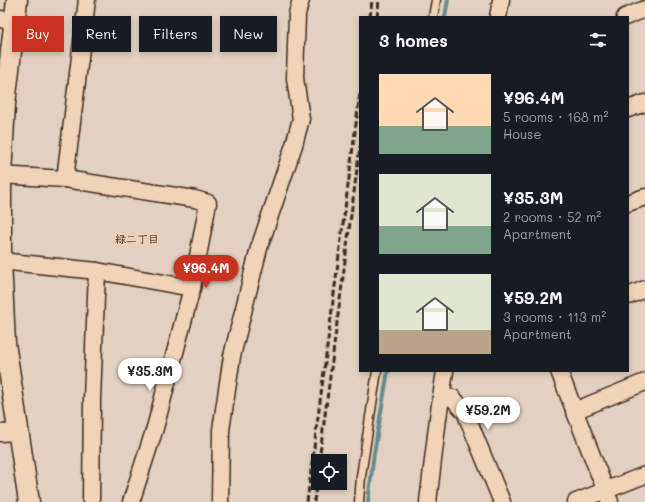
<!DOCTYPE html>
<meta charset="utf-8">
<style>
body{margin:0;font-family:Mali,"Klee One",sans-serif;background:#20242c;color:#f1f3f6;height:100vh;display:flex;flex-direction:column;font-size:15px;white-space:nowrap}
*{box-sizing:border-box;margin:0}
p{font-size:13px;color:#9ea1a6}
.icon{flex:none;width:22px;height:22px;fill:none;stroke:currentColor;stroke-width:2;stroke-linecap:round;stroke-linejoin:round}
.map{position:relative;flex:1;overflow:hidden}
.drawer{position:absolute;left:359px;top:16px;width:270px;height:356px;display:flex;flex-direction:column;background:#171b24;border-radius:0px;box-shadow:0 2px 6px #0003}
.drawer>*{flex:none}
.banner{position:absolute;left:12px;top:16px;width:287px;height:36px;display:flex;gap:8px}
.fabs{position:absolute;left:311px;top:454px;display:grid;gap:8px}
.fabs a{display:grid;place-items:center;width:36px;height:36px;border-radius:0px;background:#171b24;box-shadow:0 2px 6px #0003;font-size:20px}
.price{position:absolute;translate:-50% -34px;padding:0 9px;border-radius:14px;background:#fff;color:#222;font-size:13px;line-height:26px;filter:drop-shadow(0 1px 2px #0008)}
.price::after{content:'';position:absolute;left:50%;top:24px;width:12px;height:9px;margin-left:-6px;background:inherit;clip-path:polygon(0 0,100% 0,50% 100%)}
.price.active{background:#c8321e;color:#fff}
ul{padding:0;list-style:none}
li{display:flex;align-items:center;gap:12px;height:100px;padding:0 20px}
li span{display:grid;place-items:center;flex:none;width:112px;height:80px;border-radius:0px;color:#555}
li>.icon{margin-inline-start:auto}
span .icon{width:48px;height:48px;fill:#fffc;stroke-width:1}
li b{font-size:17px}
h2{display:flex;justify-content:space-between;align-items:center;height:48px;padding:0 20px;font-size:17px}
.pill{padding:0 14px;border-radius:0px;background:#171b24;box-shadow:0 2px 6px #0003;font-size:14px;line-height:36px}
.pill.active{background:#c8321e;color:#fff}
.map>svg:first-child{display:block}
.lines{fill:none;stroke-linecap:round;stroke-linejoin:round}
.stream{stroke:#638c8e;stroke-width:4}
.service-casing{stroke:#3b2a1e;stroke-width:11}
.minor-casing{stroke:#3b2a1e;stroke-width:19}
.tertiary-casing{stroke:#3b2a1e;stroke-width:23}
.service{stroke:#f1d4b7;stroke-width:8}
.minor{stroke:#f1d4b7;stroke-width:16}
.tertiary{stroke:#f1d4b7;stroke-width:20}
.rail{stroke:#3b2a1e;stroke-width:3;stroke-dasharray:6 3;stroke-linecap:butt}
.labels{text-anchor:middle;dominant-baseline:central;stroke-width:3;stroke-linejoin:round;paint-order:stroke}
.neighbourhood-label{font-size:11px;font-weight:bold;fill:#3b2a1e;stroke:#f1d4b7}
</style>
<div class="map">
<svg width="645" height="502" viewBox="0 0 645 502">
<rect width="100%" height="100%" fill="#e2d0c1"/>
<filter id="ink" filterUnits="userSpaceOnUse"><feTurbulence type="fractalNoise" baseFrequency=".025" numOctaves="2"/><feDisplacementMap in="SourceGraphic" scale="8" xChannelSelector="R" yChannelSelector="G"/><feConvolveMatrix kernelMatrix="1 2 1 2 8 2 1 2 1" color-interpolation-filters="sRGB"/></filter>
<g filter="url(#ink)">
<g class="lines">
<g class="stream">
<path d="M445,17L448,0"/>
<path d="M368,502L374,453L388,371"/>
</g>
<g class="service-casing">
<g id="service">
<path d="M433,17L436,0"/>
<path d="M359,502L361,476L377,371"/>
</g>
</g>
<g class="minor-casing">
<g id="minor">
<path d="M498,17L501,0"/>
<path d="M625,17L645,9"/>
<path d="M0,19L14,21"/>
<path d="M628,109L645,103"/>
<path d="M0,175L65,179L195,199L208,203L192,288L97,271L92,399L91,502"/>
<path d="M65,179L87,0"/>
<path d="M628,203L645,197"/>
<path d="M0,261L97,271"/>
<path d="M628,296L645,289"/>
<path d="M559,371L610,502"/>
<path d="M441,397L453,398L465,412L502,502"/>
<path d="M574,411L645,382"/>
<path d="M0,433L18,432"/>
<path d="M131,502L155,428L192,288"/>
<path d="M220,502L221,430L232,356L259,248L294,145L301,119L295,78L297,14L301,0"/>
<path d="M428,502L438,418L445,371"/>
<path d="M576,502L645,475"/>
</g>
</g>
<g class="tertiary-casing">
<path id="tertiary" d="M17,0L5,104L1,175V261L5,343L29,502"/>
</g>
<use href="#service" class="service"/>
<use href="#minor" class="minor"/>
<use href="#tertiary" class="tertiary"/>
<g class="rail">
<path d="M370,17L372,0"/>
<path d="M377,17L379,0"/>
<path d="M319,461L360,146"/>
<path d="M307,502L360,93"/>
<path d="M314,502L318,469"/>
</g>
</g>
</g>
<g class="labels">
<g class="neighbourhood-label">
<text x="137" y="238">緑二丁目</text>
</g>
</g>
</svg>
<div class="fabs">
<a><svg class="icon" aria-label="locate" viewBox="0 0 24 24"><circle cx="12" cy="12" r="6"/><path d="M12 2v4M12 18v4M2 12h4M18 12h4"/></svg></a>
</div>
<b class="price active" style="left:206px;top:289px">¥96.4M</b>
<b class="price" style="left:150px;top:392px">¥35.3M</b>
<b class="price" style="left:488px;top:431px">¥59.2M</b>
<div class="banner">
<a class="pill active">Buy</a>
<a class="pill">Rent</a>
<a class="pill">Filters</a>
<a class="pill">New</a>
</div>
<section class="drawer">
<h2>3 homes<svg class="icon" aria-label="filters" viewBox="0 0 24 24"><path d="M4 7h16M4 17h16"/><circle cx="9" cy="7" r="2"/><circle cx="15" cy="17" r="2"/></svg></h2>
<ul>
<li><span style="background:linear-gradient(#ffd9b3 65%,#7fa58c 0)"><svg class="icon" aria-label="home" viewBox="0 0 24 24"><path d="M3 11l9-7 9 7M6 9v11h12V9"/></svg></span><div><b>¥96.4M</b><p>5 rooms · 168 m²</p><p>House</p></div></li>
<li><span style="background:linear-gradient(#dfe7d0 65%,#7fa58c 0)"><svg class="icon" aria-label="home" viewBox="0 0 24 24"><path d="M3 11l9-7 9 7M6 9v11h12V9"/></svg></span><div><b>¥35.3M</b><p>2 rooms · 52 m²</p><p>Apartment</p></div></li>
<li><span style="background:linear-gradient(#dfe7d0 70%,#b9a48a 0)"><svg class="icon" aria-label="home" viewBox="0 0 24 24"><path d="M3 11l9-7 9 7M6 9v11h12V9"/></svg></span><div><b>¥59.2M</b><p>3 rooms · 113 m²</p><p>Apartment</p></div></li>
</ul>
</section>
</div>
